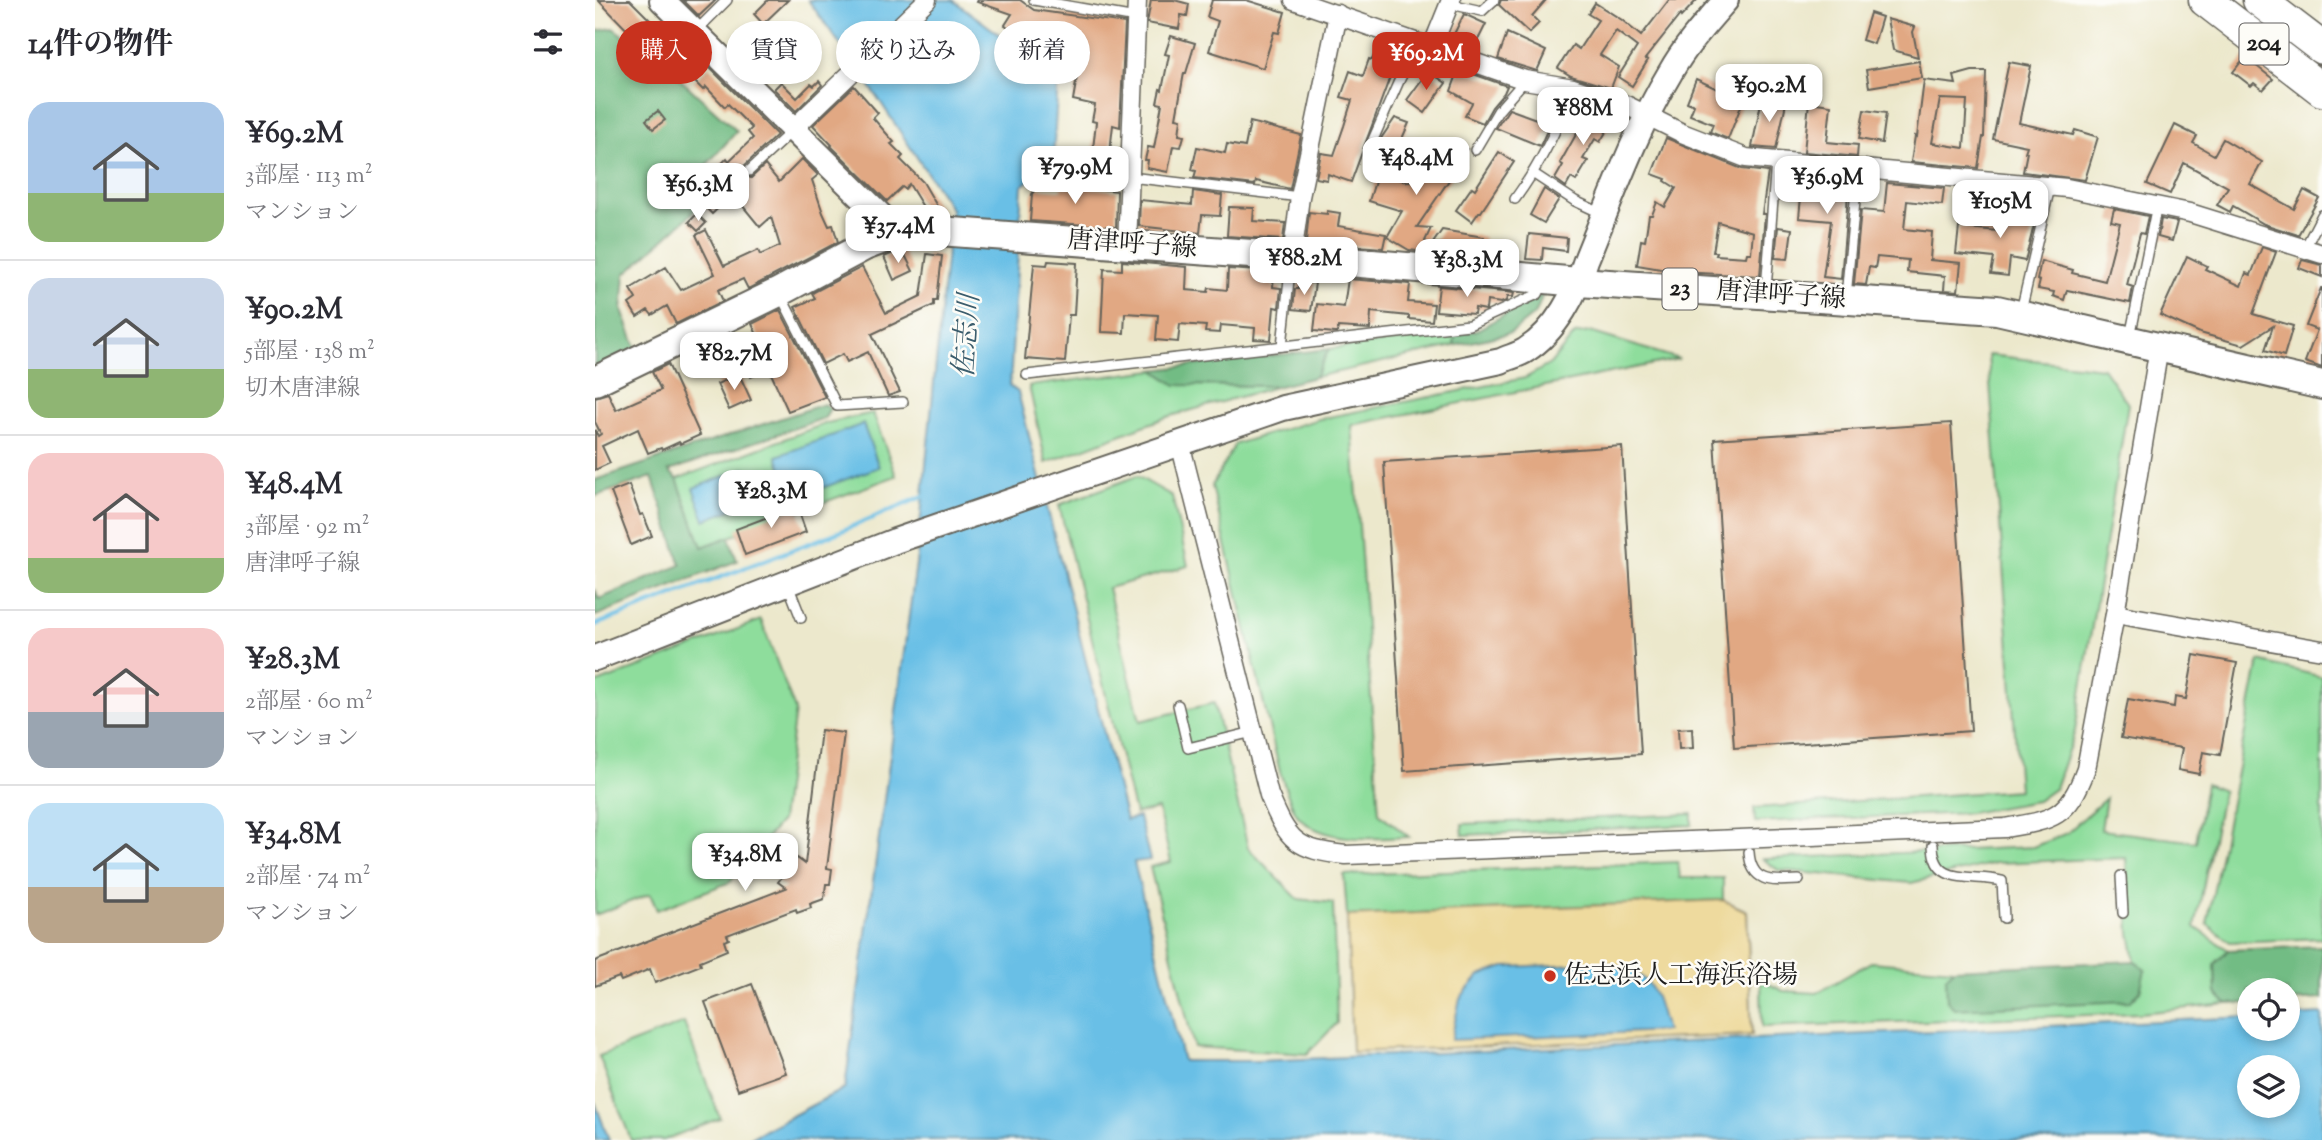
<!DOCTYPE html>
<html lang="ja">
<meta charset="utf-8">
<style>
body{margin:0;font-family:"Sorts Mill Goudy","Noto Serif JP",serif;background:#f2f2f3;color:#2b2b33;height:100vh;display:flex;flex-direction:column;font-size:26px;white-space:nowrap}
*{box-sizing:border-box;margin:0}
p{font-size:23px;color:#7c7c81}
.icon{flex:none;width:38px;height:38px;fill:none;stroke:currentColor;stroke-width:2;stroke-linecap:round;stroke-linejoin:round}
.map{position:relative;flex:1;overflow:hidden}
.drawer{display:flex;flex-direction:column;background:#fff;width:595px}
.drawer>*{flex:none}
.guide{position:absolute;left:21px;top:21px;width:665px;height:63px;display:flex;gap:14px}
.tools{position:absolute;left:1642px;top:978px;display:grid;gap:14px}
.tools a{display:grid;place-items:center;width:63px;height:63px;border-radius:50%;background:#fff;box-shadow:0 4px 10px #0003;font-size:35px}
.price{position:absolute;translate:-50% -60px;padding:0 16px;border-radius:14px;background:#fff;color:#222;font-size:23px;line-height:46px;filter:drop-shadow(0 2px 4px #0008)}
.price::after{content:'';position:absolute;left:50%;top:42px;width:21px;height:16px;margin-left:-10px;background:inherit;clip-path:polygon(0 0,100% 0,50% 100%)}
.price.on{background:#c8321e;color:#fff}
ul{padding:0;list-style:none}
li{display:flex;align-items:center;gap:21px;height:175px;padding:0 28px}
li+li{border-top:2px solid #e1e1e2}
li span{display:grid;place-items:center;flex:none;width:196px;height:140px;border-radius:21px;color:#555}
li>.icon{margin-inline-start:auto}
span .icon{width:84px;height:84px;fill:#fffc;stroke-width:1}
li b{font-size:30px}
h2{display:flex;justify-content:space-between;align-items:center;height:84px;padding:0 28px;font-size:30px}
.chip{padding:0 24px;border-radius:32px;background:#fff;box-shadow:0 4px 10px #0003;font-size:24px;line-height:63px}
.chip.on{background:#c8321e;color:#fff}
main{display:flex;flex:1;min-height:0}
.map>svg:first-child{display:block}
.green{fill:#8edd9c;stroke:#557c5c;stroke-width:2}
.forest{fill:#72bc84;stroke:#476c50;stroke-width:2}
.sand{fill:#eeda9e;stroke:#857b5d;stroke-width:2}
.water{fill:#69bfe6;stroke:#426e81;stroke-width:2;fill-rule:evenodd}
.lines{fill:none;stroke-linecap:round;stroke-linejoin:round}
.stream{stroke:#69bfe6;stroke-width:4.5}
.building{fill:#e1a883;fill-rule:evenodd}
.lane-casing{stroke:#65635a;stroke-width:12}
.street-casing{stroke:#65635a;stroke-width:21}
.secondary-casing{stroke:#65635a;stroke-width:28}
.primary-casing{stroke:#65635a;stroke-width:32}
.highway-casing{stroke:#65635a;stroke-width:35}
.lane{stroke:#fff;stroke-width:9}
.street{stroke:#fff;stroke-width:18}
.secondary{stroke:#fff;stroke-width:24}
.primary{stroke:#fff;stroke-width:28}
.highway{stroke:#fff;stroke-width:32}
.poi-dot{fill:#c8321e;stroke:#fdfcf7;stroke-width:2.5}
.labels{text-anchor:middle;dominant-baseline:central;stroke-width:5;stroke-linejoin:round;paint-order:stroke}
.shield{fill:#fdfcf7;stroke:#605f5e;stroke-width:2}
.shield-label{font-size:24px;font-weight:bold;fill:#1c1c1c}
.street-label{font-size:26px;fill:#1c1c1c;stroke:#fdfcf7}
.poi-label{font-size:26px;fill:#1c1c1c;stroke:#fdfcf7;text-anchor:start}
.water-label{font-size:28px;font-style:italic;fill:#3b5d6d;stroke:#fdfcf7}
</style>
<main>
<section class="drawer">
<h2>14件の物件<svg class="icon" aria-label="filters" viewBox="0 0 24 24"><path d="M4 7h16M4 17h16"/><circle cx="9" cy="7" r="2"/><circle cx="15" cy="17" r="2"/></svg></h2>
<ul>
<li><span style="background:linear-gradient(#a9c7e8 65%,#8fb573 0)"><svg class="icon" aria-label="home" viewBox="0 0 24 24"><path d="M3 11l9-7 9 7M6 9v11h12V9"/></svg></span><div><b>¥69.2M</b><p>3部屋 · 113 m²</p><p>マンション</p></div></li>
<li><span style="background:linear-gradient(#c9d6e8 65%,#8fb573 0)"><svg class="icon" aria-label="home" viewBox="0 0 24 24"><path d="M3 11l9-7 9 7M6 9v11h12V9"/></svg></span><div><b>¥90.2M</b><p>5部屋 · 138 m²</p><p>切木唐津線</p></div></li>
<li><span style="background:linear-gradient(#f6c9c9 75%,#8fb573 0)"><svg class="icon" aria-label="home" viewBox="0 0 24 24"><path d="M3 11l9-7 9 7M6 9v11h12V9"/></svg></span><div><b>¥48.4M</b><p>3部屋 · 92 m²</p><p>唐津呼子線</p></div></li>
<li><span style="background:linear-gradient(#f6c9c9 60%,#9aa5b1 0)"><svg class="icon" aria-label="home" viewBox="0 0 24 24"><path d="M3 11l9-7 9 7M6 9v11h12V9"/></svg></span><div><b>¥28.3M</b><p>2部屋 · 60 m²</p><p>マンション</p></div></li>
<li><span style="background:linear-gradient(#bfe0f5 60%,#b9a48a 0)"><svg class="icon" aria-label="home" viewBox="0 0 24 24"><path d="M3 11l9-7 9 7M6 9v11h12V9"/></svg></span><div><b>¥34.8M</b><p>2部屋 · 74 m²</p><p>マンション</p></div></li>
</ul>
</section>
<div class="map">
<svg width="1727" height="1140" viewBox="0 0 1727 1140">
<rect width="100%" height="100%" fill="#fdfcf7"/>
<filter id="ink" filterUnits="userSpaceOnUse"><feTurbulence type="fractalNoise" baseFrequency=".0143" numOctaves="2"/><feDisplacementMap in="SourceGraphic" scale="14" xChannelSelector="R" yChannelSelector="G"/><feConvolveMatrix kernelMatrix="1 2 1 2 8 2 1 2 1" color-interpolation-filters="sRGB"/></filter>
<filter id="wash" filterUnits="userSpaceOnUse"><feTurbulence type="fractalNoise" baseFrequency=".00686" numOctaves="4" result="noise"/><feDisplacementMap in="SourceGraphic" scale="28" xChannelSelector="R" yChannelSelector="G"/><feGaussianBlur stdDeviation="1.57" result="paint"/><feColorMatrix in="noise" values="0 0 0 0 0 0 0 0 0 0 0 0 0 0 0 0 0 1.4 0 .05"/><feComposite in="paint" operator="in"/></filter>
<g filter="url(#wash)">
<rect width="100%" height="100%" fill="#ece8cc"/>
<g class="green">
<path d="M995,332L1084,359L757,425L784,813L814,837C782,839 727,843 704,817C696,809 689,783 685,772L617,486L640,444L724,419L930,378L955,364L980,334Z"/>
<path d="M861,333L859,346L720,377L734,349Z"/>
<path d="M1393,355L1508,368L1533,404L1480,731L1460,788L1442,801L1375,813L1160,822L1159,808L1424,790Z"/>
<path d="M559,370L581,385L684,386L572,417L451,463L434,386Z"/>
<path d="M278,413L301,476L107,547L82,479L232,423Z"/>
<path d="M542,476L577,496L593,566L513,588L545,721L619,703L653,848L703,899L738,903L742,1023L712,1054L599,1047L555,867L576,862L563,809L540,814L464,505Z"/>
<path d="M166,620L200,710L186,821L135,882L62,910L55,894L0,915V684Z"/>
<path d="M1664,661L1727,677V938L1635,942L1612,924Z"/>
<path d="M1611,784L1628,791L1600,927L1633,950L1620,964L1621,993L1632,1004L1546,1013L1167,1027L1166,980L1188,991L1222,993L1276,962L1359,969L1351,977L1550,970L1540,961L1535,933L1531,858L1400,863L1316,883L1183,870L1168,859L1438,847L1472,833L1511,798L1506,830L1601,842Z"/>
<path d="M1097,814V825L868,835L867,824Z"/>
<path d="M1083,862L1085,878H1128V900L752,916L749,875Z"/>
<path d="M89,1023L125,1118L69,1140H36L4,1056Z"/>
</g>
<g class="forest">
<path d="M18,28L75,70L142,131L96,182L107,195L102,209L30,274L27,310L42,350L0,369V31Z"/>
<path d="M948,294L941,313L916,333L859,346L861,333L880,331Z"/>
<path d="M734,349L720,377L684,386L581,385L559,370Z"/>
<path d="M229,404L235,408L230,418L74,471L82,479L107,547L134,537L142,561L0,616V589L4,599L86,565L57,477L0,496V480Z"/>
<path d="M1727,946V999L1692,1001V990H1654V1003L1632,1004L1621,993L1620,964L1633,950Z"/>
<path d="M1540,961L1550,970L1545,991L1536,1001L1360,1009L1352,1001L1351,977L1359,969Z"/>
</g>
<path class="sand" d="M1128,900L1152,911L1157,1035L757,1052L752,916Z"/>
<g class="water">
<path d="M213,0H358L463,78L457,177L442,174L427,186L415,386L423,392L531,820L544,817L555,860L539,862L588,1061H662L1654,1017V1029H1692V1016L1727,1014V1140H151L250,1088L322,556L356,209L269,77ZM1654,1068H1692V1106H1654Z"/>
<path d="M268,424L284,467L198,499L182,456Z"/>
<path d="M151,468L163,500L110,520L98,488Z"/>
<path d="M1013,963C1059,975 1059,988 1071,1031L856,1040L865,998L884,976L909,967Z"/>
<path d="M0,1102L14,1140H0Z"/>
</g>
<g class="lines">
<path class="stream" d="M0,625L244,532L331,495"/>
</g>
<g id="blocks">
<g class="building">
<path d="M3,0H35L62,27L68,22L82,35L62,55L39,32L36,34Z"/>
<path d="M88,0H121L104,16Z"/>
<path d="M173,0H193L168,24L159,14Z"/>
<path d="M383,0H425L439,10L530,23L525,127L518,125L514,160L497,158L501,122L497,121L500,105L478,100L484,65L455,60L460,37L429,30L425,35L410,25L417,14L382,2Z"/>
<path d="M556,0H579L594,4L592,16L586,15L584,29L552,23Z"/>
<path d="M617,0H651L690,12L684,33L679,32L668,68L614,51L623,21L612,17Z"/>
<path d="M906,0H951L937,16L944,23L934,33L904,5Z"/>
<path d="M1074,0H1102L1086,17L1085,15L1050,59L1053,60L1037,86L1023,77L1042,47L1021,31L1005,55L1024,67L1016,88L976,76L963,68L978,45L984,49L1003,20L993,14L1000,3L1027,20L1046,36Z"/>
<path d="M1275,13L1287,17L1279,44L1267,40Z"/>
<path d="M869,14L891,24L878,50L855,42Z"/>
<path d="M1292,19L1320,27L1318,32L1323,57L1298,50Z"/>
<path d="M182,27L197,43L211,30L222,42L190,74L175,58L172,61L160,48Z"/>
<path d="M912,33L951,51L942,71L903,59Z"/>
<path d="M576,36L600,43L591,73H589L581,118L586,119L584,135L589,136L586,147L578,146L573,172L552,168L553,160H550L553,147L559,148L567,104L562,103L565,89L567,90L574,55L570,54Z"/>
<path d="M781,50L802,58L756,182L733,174L732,180L721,178L726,153L739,155L749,126L757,100L746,97L755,71L768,76L774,59L777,60Z"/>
<path d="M1650,57L1678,79L1668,90L1659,83L1656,86L1638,72Z"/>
<path d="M1324,61L1327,78L1274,87L1271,70Z"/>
<path d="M1414,62L1436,66L1424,123L1478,135L1480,130L1503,137L1490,180L1428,172L1432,152H1430L1432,146L1398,139Z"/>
<path d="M114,67L182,135L149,166L147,170L148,175L156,178L170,165L184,182L207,159L223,175L217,180L228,213L234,226L238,225L243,242L153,289L148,279L123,290L128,301L81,324L72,306L57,315L53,310L42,317L34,304L41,299L35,289L71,267L86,290L120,274L101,235L111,230L129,266L163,250L165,255L185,246L176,217L165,227L138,194L117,214L109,206L118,197L106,185L132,158L134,161L158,138L153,132L157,128L133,104L130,107L111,87L108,90L99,81Z"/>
<path d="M864,69L912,86L909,93L897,107L888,123L870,116L877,103L856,91Z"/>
<path d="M833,71L851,83L830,113L812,100Z"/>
<path d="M1377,71H1391L1389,137H1388L1383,168L1316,162L1320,136L1322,137L1329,80L1361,84L1359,76ZM1345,99L1372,100L1369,148L1337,143Z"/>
<path d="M1101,79L1148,101L1133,139L1115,132L1118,124L1095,115L1099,105L1092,102Z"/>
<path d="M224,81L227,85L201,111L179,89L186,82L202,98L216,84L219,86Z"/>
<path d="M259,86L283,113L278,118L299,142L296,144L308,156L305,159L328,182L346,213L333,215L314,184L310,189L307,187L292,201L236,146L237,145L218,125Z"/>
<path d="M1167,98L1191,103L1181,149L1157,147Z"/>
<path d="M1214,102L1236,105L1232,142L1263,145L1262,157L1209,152Z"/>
<path d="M1004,108L1021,116L1005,142L1000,139L988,159L993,161L981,181L976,178L971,187L960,179L968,165L965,163L983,131L989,134Z"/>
<path d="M914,109L955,124L945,146L901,128Z"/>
<path d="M1269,110L1291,113L1287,143L1264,139Z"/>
<path d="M63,111L70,120L58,129L51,120Z"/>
<path d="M800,118L814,123L798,159L781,151L787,137Z"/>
<path d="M655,122L706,135L695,189L661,181L660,185L599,178L601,171L597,170L602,147L630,153L632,144L650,147Z"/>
<path d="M1580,125L1602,136L1598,143L1619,155L1628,139L1667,162L1655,184L1699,209L1709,190L1724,198L1703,235L1669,224L1638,206L1635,212L1622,205L1633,187L1589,163L1575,194L1552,184Z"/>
<path d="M1071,138L1147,169L1173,172L1167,214H1170L1165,276L1084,272L1042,265L1046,240L1050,241L1054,215H1057L1062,202L1070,207L1081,188L1070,181L1071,179L1057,174ZM1123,222L1158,232L1156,253H1152L1151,257L1121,255L1122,252H1118Z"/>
<path d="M854,141L872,149L863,167L822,227L836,228L830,241L839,246L838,253L814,250L792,237L807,211L774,201L783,172L814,182L827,163L832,167L839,156L845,161Z"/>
<path d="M904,152L919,162L886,212H884L877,222L861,210L877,187L880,189Z"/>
<path d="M1208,175L1250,179L1249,189H1253L1252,208L1246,279L1228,277L1236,221L1204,218Z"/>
<path d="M1292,183L1349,188L1347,205L1312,201L1309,229L1337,232L1335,260L1366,263L1363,291L1349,290L1350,276L1312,272L1313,260L1282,257L1280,268L1274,267L1271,285L1259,284L1266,210L1289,212Z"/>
<path d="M483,186L522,191L521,227L435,221L437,194L441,188L466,190V187L483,188Z"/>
<path d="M949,189L964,199L949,223L935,215Z"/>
<path d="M598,191L627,195L625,216L607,215L605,233L544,226L545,200L597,205Z"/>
<path d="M1432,202L1444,205L1430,261L1415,258L1413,276L1396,274L1399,258L1361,254L1364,227L1402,231L1405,213L1429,217Z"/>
<path d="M634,207L659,208L658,221L690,223L688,240L632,236Z"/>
<path d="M1519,209L1553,216L1549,234L1545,233L1532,285L1538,287L1535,303L1472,290L1469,300L1458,296L1459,292L1443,289L1445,281L1442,280L1446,261L1478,270L1477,273L1510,281L1525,223L1516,221Z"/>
<path d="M732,211L745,213L743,226L791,234L788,248L711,242L714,212L732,214Z"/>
<path d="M102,214L111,223L103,231L94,222Z"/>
<path d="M1566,219L1582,222L1577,241L1563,237Z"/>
<path d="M1183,227L1197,229L1193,259L1180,258Z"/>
<path d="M847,230L889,237L888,245L906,247L905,258L870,255L871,246L838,243Z"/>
<path d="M934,234L972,238L971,251L948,248L947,260L931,259Z"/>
<path d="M1667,247L1681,252L1658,314L1698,326L1689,356L1670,350L1678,326L1648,345L1605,333L1565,315L1592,256L1612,266L1610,269L1646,286L1651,273L1656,275Z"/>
<path d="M303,251H308L318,271L299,280L289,257Z"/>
<path d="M332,254L347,256L342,300H339V305L277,334L305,392L293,396L273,352L252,362L248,354L228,364L200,307L220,298L217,293L267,267L291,313L326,296Z"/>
<path d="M1707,260L1727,265V277L1704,268Z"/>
<path d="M453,261L482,263L479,315H474L470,362L430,359L439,264L452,265Z"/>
<path d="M527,261L592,267L591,290L613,292L614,288L632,290L633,269L679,272L678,287L686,288L684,308L679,307L676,340L659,339L660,328L626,325L625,333L610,332L611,326L585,324L583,342L561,340L563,315L530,313L529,333L506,332L509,269L527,270Z"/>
<path d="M753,279L815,284L813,302L839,304L837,321L814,319V316L776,312L775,329L743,327L742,333H740L719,331L722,304L749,307Z"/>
<path d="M704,282L720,283L716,311L698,309L700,289H703Z"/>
<path d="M844,286L919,293L918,297H912L911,301L906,303L892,301L891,310L880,308L879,314L841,311Z"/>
<path d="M1726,288H1727V368L1710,362L1722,330L1711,326Z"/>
<path d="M185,310L230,397L193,411L174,369L156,377L150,363L156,360L154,357L169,350L157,324Z"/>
<path d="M73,364L105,435L85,444L84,442L67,450L66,448L53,453L43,429L7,446L15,463L0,470V430L3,436L6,434L0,422V397L13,393L21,410L66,390L57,372Z"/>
<path d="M144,374L156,400L134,410L122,384Z"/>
<path d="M1356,423L1376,731L1139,748L1119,439Z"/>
<path d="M1027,446L1046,754L809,771L789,462Z"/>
<path d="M34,485L45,515L48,514L57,536L36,545L16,492Z"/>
<path d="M202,506L211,532L150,555L141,529Z"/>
<path d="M1599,655L1642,663L1625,755L1608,752L1604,774L1583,770L1587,748L1526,738L1533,699L1579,707L1580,697L1591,699Z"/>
<path d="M1097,728L1098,748L1084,749L1083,729Z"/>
<path d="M226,730L249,733L232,868L237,869L235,884H231L229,899L215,904L216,908L202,913L201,909L132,935L134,939L129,941L132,950L105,961L106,965L60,983L55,969L26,981L24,977L0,986V961L191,888L183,882L202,858L210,864Z"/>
<path d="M157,984L191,1073L143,1090L110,1002Z"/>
</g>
</g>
</g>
<g filter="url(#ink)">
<use href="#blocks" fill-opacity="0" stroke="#65635a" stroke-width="2"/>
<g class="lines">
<g class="lane-casing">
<g id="lane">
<path d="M439,0L541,18"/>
<path d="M855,4L887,11L899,0"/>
<path d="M101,31L132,0"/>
<path d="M880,150L903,111L930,80"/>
<path d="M773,151L804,81L823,43"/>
<path d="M154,171L197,131"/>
<path d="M939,174L980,201L1008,214"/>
<path d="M535,177L705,197"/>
<path d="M920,199C946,164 963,128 978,88"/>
<path d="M1710,248L1727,215"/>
<path d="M1171,289L1181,162"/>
<path d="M185,294L242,406L308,402"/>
<path d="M1251,297L1263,169"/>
<path d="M1426,311L1455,187"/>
<path d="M1535,337L1562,205"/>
<path d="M687,346L696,261"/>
<path d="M432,375L874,325L943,294L948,284"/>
<path d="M193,585L206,618"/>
<path d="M583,705L593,748L658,732"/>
<path d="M1338,845C1339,888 1378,873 1407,881L1409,918"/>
<path d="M1154,852C1156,885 1180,881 1204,880"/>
<path d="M1526,876L1528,913"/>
</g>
</g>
<g class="street-casing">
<g id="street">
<path d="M699,0L930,80L978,88L1031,105L1087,133L1151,158L1472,188L1595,213L1727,254"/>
<path d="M837,47L856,0"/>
<path d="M198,129L332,0"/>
<path d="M532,245L542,0"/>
<path d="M697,257L705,197L743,14"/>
<path d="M585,443L674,795C693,841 701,850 751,855L1410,828C1458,820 1473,818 1491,769L1520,614L1564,347"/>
<path d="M1520,614L1727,650"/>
</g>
</g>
<g class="secondary-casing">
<g id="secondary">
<path d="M67,0L287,217L299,235"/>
<path d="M0,658L300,541L688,408L906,361C914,357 924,355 931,350C961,331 981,293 991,260C1017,197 1040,131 1075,73C1090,46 1111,23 1131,0"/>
</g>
</g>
<g class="primary-casing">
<path id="primary" d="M0,381L184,292L270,246L299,235L344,231L697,257L984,282L1402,310L1727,385"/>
</g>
<g class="highway-casing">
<g id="highway">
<path d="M1610,0L1727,90"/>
<path d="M1664,0L1727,48"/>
</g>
</g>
<use href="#lane" class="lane"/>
<use href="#street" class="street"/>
<use href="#secondary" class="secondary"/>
<use href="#primary" class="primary"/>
<use href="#highway" class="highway"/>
</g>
</g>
<circle class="poi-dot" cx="955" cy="976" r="7"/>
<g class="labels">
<g class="shield">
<rect x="1644.5" y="23.5" width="49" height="41" rx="5"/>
<rect x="1067.5" y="268.5" width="35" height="41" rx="5"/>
</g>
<g class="shield-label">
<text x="1669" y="44">204</text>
<text x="1085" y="289">23</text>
</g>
<g class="street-label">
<text transform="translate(537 245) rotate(4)">唐津呼子線</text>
<text transform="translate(1186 296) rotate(4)">唐津呼子線</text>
</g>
<g class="poi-label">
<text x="969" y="976">佐志浜人工海浜浴場</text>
</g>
<g class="water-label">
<text transform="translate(373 336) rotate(-86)">佐志川</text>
</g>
</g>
</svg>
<div class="tools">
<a><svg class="icon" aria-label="locate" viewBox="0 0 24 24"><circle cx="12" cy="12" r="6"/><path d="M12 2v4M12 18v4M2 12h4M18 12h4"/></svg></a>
<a><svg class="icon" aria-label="layers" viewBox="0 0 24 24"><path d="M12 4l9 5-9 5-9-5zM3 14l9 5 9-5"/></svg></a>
</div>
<b class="price on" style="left:831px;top:92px">¥69.2M</b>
<b class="price" style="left:1174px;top:124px">¥90.2M</b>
<b class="price" style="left:988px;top:147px">¥88M</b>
<b class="price" style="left:821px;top:197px">¥48.4M</b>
<b class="price" style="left:480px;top:206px">¥79.9M</b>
<b class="price" style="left:1232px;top:216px">¥36.9M</b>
<b class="price" style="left:103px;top:223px">¥56.3M</b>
<b class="price" style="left:1405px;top:240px">¥105M</b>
<b class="price" style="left:303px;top:265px">¥37.4M</b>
<b class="price" style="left:709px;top:297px">¥88.2M</b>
<b class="price" style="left:872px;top:299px">¥38.3M</b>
<b class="price" style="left:139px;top:392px">¥82.7M</b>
<b class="price" style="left:176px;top:530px">¥28.3M</b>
<b class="price" style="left:150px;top:893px">¥34.8M</b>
<div class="guide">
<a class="chip on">購入</a>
<a class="chip">賃貸</a>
<a class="chip">絞り込み</a>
<a class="chip">新着</a>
</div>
</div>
</main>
